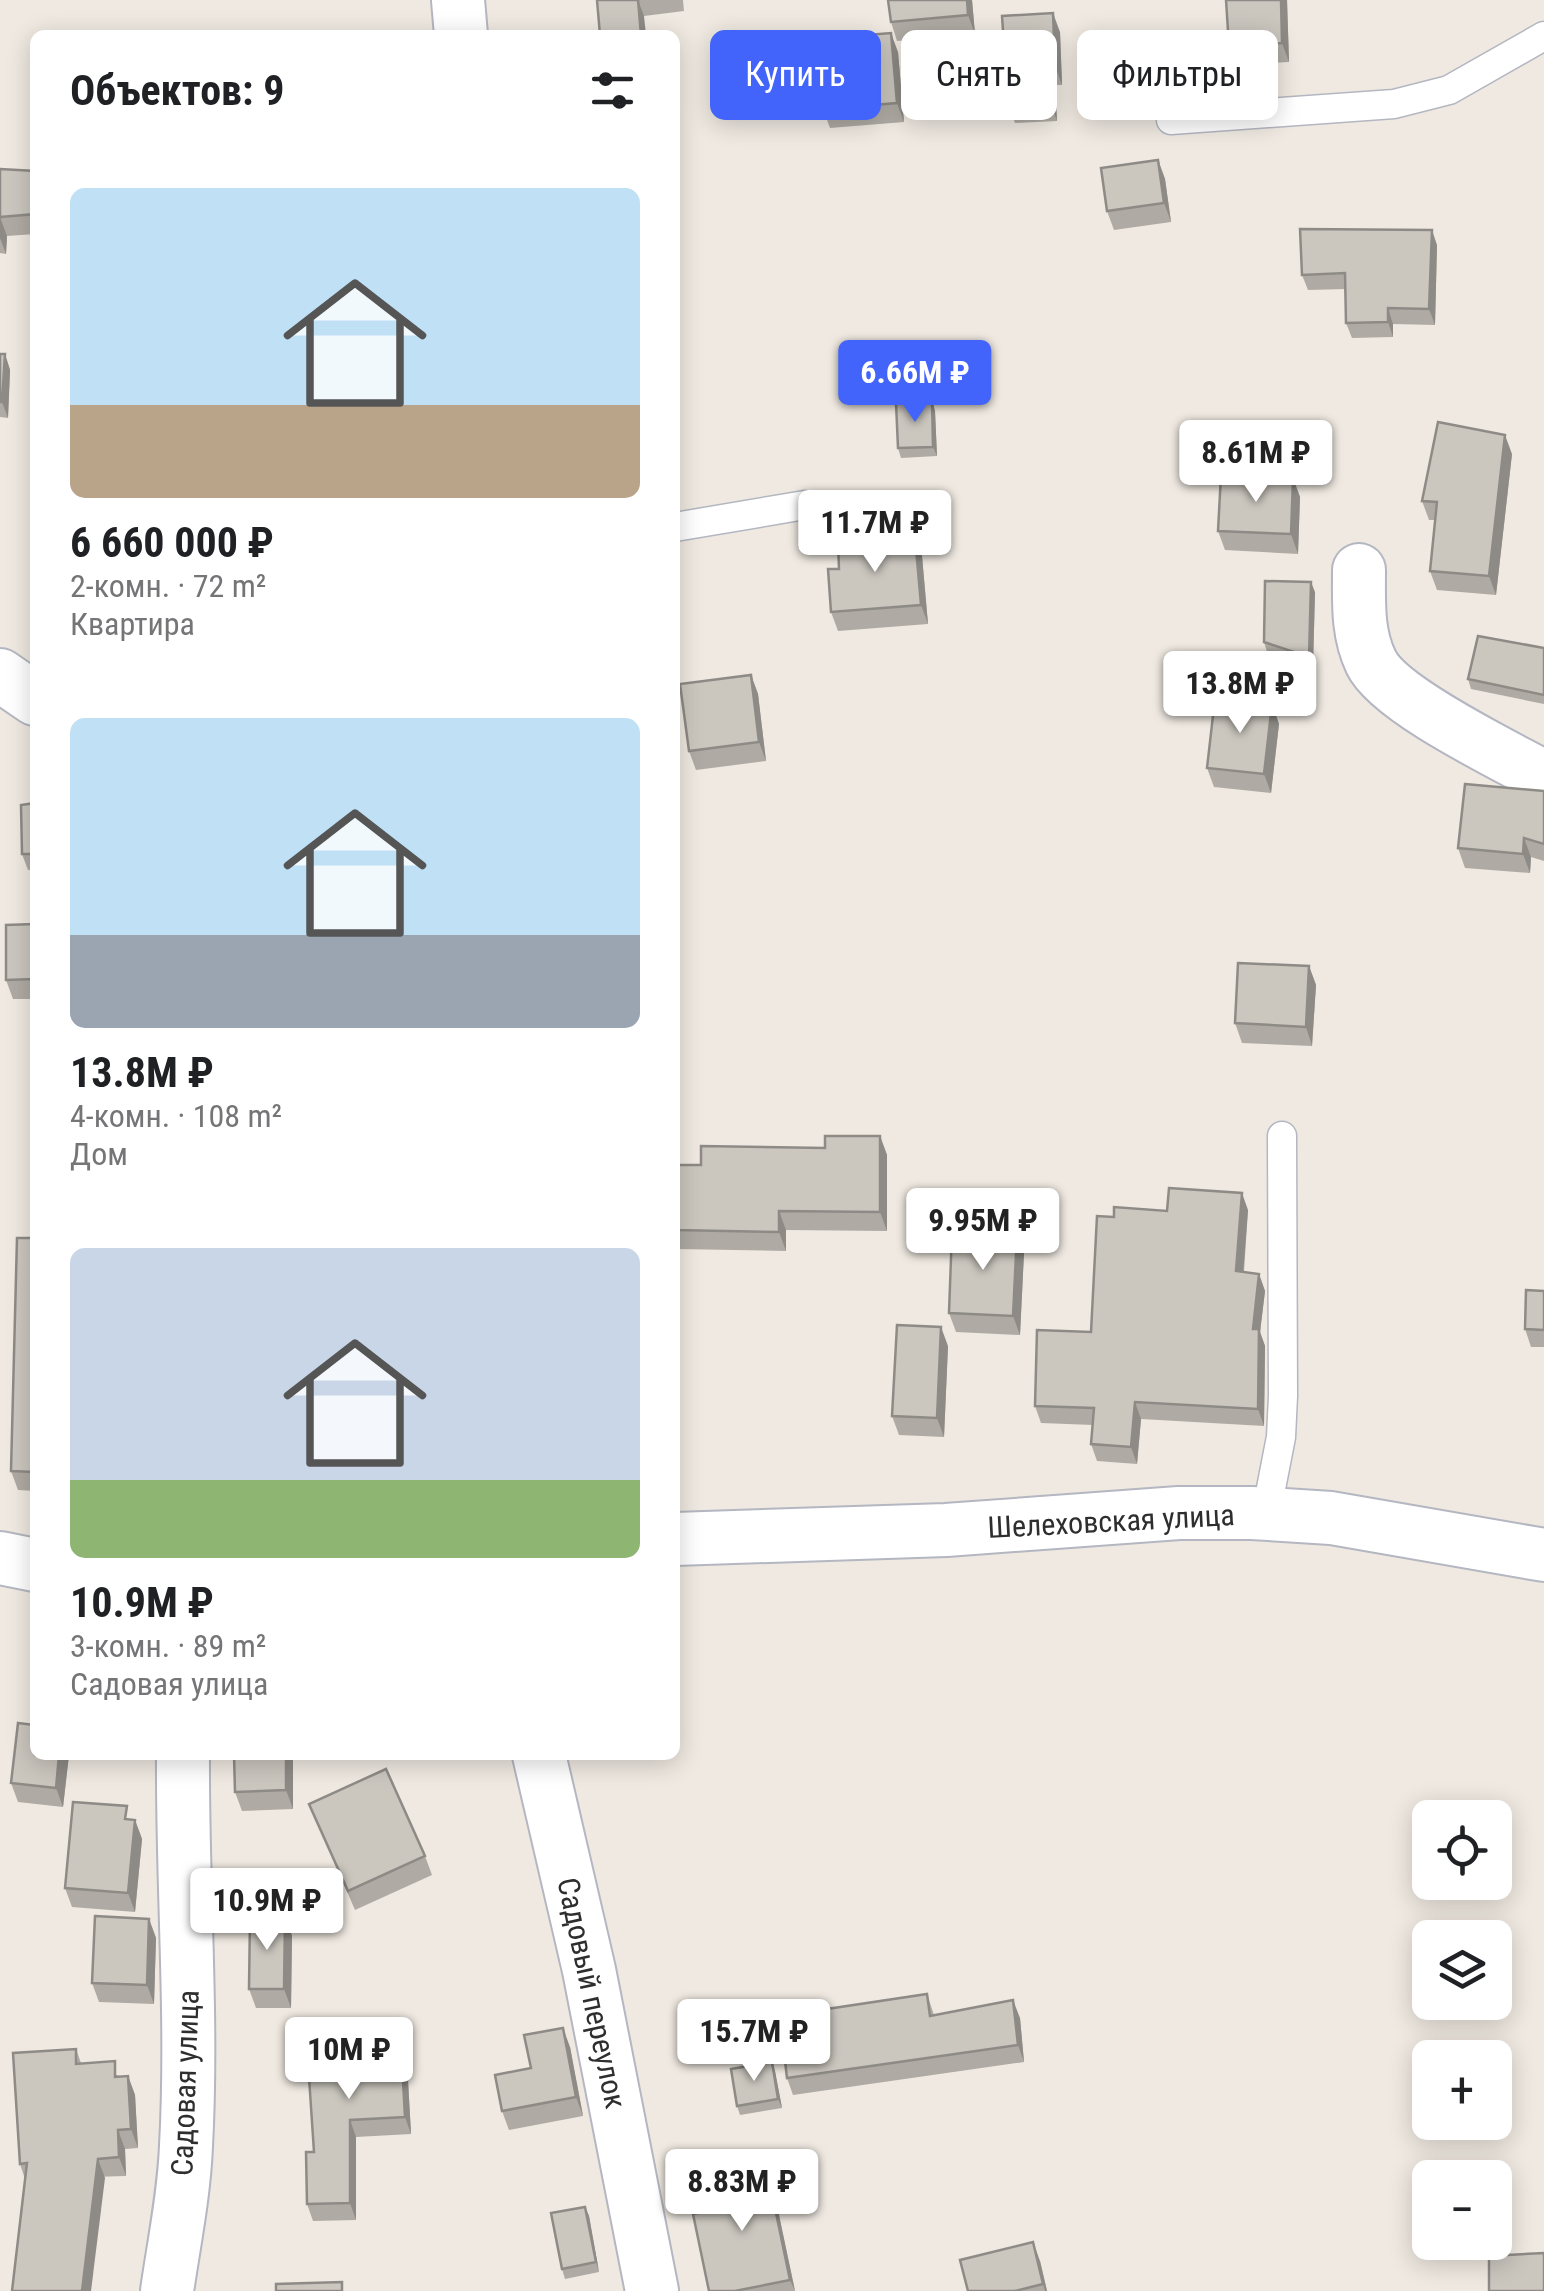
<!DOCTYPE html>
<html lang="ru">
<meta charset="utf-8">
<style>
body{margin:0;font-family:"Roboto Condensed",sans-serif;background:#f2f2f2;color:#202124;height:100vh;display:flex;flex-direction:column;font-size:38px;white-space:nowrap}
*{box-sizing:border-box;margin:0}
p{font-size:32px;color:#757577}
.icon{flex:none;width:55px;height:55px;fill:none;stroke:currentColor;stroke-width:2;stroke-linecap:round;stroke-linejoin:round}
.map{position:relative;flex:1;overflow:hidden}
.drawer{position:absolute;left:30px;top:30px;width:650px;height:1730px;display:flex;flex-direction:column;background:#fff;border-radius:15px;box-shadow:0 5px 25px #0003}
.drawer>*{flex:none}
.banner{position:absolute;left:710px;top:30px;width:682px;height:90px;display:flex;gap:20px}
.tools{position:absolute;left:1412px;top:1800px;display:grid;gap:20px}
.tools a{display:grid;place-items:center;width:100px;height:100px;border-radius:15px;background:#fff;box-shadow:0 5px 25px #0003;font-size:50px}
.price{position:absolute;translate:-50% -85px;padding:0 22px;border-radius:10px;background:#fff;color:#222;font-size:32px;line-height:65px;filter:drop-shadow(0 2px 5px #0008)}
.price::after{content:'';position:absolute;left:50%;top:60px;width:30px;height:22px;margin-left:-15px;background:inherit;clip-path:polygon(0 0,100% 0,50% 100%)}
.price.selected{background:#4264fb;color:#fff}
ul{padding:0;list-style:none}
li{display:grid;align-content:center;gap:20px;height:530px;padding:0 40px}
li span{display:grid;place-items:center;height:310px;border-radius:15px;color:#555}
li>.icon{margin-inline-start:auto}
span .icon{width:180px;height:180px;fill:#fffc;stroke-width:1}
li b{font-size:42px}
h2{display:flex;justify-content:space-between;align-items:center;height:120px;padding:0 40px;font-size:42px}
.chip{padding:0 35px;border-radius:15px;background:#fff;box-shadow:0 5px 25px #0003;font-size:35px;line-height:90px}
.chip.selected{background:#4264fb;color:#fff}
.map>svg:first-child{display:block}
.lines{fill:none;stroke-linecap:round;stroke-linejoin:round}
.lane-casing{stroke:#b4b7c1;stroke-width:31}
.street-casing{stroke:#b4b7c1;stroke-width:56}
.lane{stroke:#fff;stroke-width:28}
.street{stroke:#fff;stroke-width:52}
.wall{fill:#afaba4}
.shaded-wall{fill:#8e8b86}
.building{fill:#cbc7bf;stroke:#8e8b86;stroke-width:2.5}
.labels{text-anchor:middle;dominant-baseline:central;stroke-width:8;stroke-linejoin:round;paint-order:stroke}
.street-label{font-size:30px;fill:#2e2e2e;stroke:#fff}
</style>
<div class="map">
<svg width="1544" height="2291" viewBox="0 0 1544 2291">
<rect width="100%" height="100%" fill="#efe9e1"/>
<g class="lines">
<g class="lane-casing">
<g id="lane">
<path d="M1171,120L1394,104L1449,90L1544,36"/>
<path d="M675,527L805,505"/>
<path d="M1266,1514L1281,1437L1283,1396L1282,1136"/>
</g>
</g>
<g class="street-casing">
<g id="street">
<path d="M458,0L461,35"/>
<path d="M1359,570C1359,602 1357,633 1371,662C1389,700 1504,755 1544,777"/>
<path d="M0,675L35,699"/>
<path d="M675,1539L946,1530L1179,1513H1252L1331,1518L1544,1555"/>
<path d="M0,1558L35,1565"/>
<path d="M539,1755L589,1970L652,2291"/>
<path d="M167,2291C174,2243 184,2195 186,2146C193,2016 182,1886 183,1755"/>
</g>
</g>
<use href="#lane" class="lane"/>
<use href="#street" class="street"/>
</g>
<g class="wall">
<path d="M597,0H683L684,11L644,16Z"/>
<path d="M888,0H972L975,34L897,41L891,22Z"/>
<path d="M1226,0H1287L1289,62L1236,65L1229,46Z"/>
<path d="M1060,32L1062,85H1055L1057,121L1015,123L1008,104Z"/>
<path d="M898,52L904,122L830,128L823,109Z"/>
<path d="M1158,160L1165,179L1171,222L1114,230L1107,211Z"/>
<path d="M0,169L35,171V234L7,236L6,254L0,253Z"/>
<path d="M1437,245L1435,325L1393,324V337L1352,338L1346,323V289L1308,290L1302,275Z"/>
<path d="M0,354H5L10,370L8,418L0,417Z"/>
<path d="M932,401L935,411L937,456L901,458L898,448Z"/>
<path d="M1512,454L1496,595L1437,590L1430,571L1435,520H1429L1422,501Z"/>
<path d="M1293,478L1300,497L1298,554L1225,550L1218,531Z"/>
<path d="M922,556L928,624L838,631L831,612L839,569Z"/>
<path d="M1315,592L1313,666L1267,652L1264,642Z"/>
<path d="M1544,648V704L1471,689L1468,679Z"/>
<path d="M751,675L758,694L766,761L696,770L689,751Z"/>
<path d="M1272,704L1279,724L1271,793L1214,787L1207,768Z"/>
<path d="M1544,791V861L1531,857L1530,873L1465,868L1458,848Z"/>
<path d="M35,803V870H28L22,854Z"/>
<path d="M35,924V999H13L6,980Z"/>
<path d="M1309,966L1316,985L1312,1046L1242,1043L1235,1023Z"/>
<path d="M880,1136L887,1155V1231L786,1230V1251L675,1249V1165H701L825,1148Z"/>
<path d="M1248,1210L1244,1272L1259,1274L1265,1291L1260,1332L1265,1346L1264,1426L1141,1419L1137,1464L1097,1461L1091,1444L1093,1425L1041,1423L1035,1406L1091,1332L1114,1217Z"/>
<path d="M35,1238V1491L18,1490L11,1471Z"/>
<path d="M1024,1253L1020,1335L956,1332L949,1313Z"/>
<path d="M1544,1291V1347H1531L1525,1329Z"/>
<path d="M948,1346L944,1437L899,1435L892,1416Z"/>
<path d="M69,1755L63,1807L18,1802L11,1783Z"/>
<path d="M234,1755H293V1809L242,1811L235,1792Z"/>
<path d="M309,1804L425,1856L432,1875L355,1910Z"/>
<path d="M132,1820H135L142,1839L135,1912L72,1907L65,1888Z"/>
<path d="M285,1917L292,1936L291,2008H256L249,1989Z"/>
<path d="M149,1919L156,1938L154,2004L99,2002L92,1983Z"/>
<path d="M927,1994L934,2015L1020,2018L1024,2062L793,2095L787,2078L821,2010Z"/>
<path d="M406,2044L411,2134L356,2137V2220L313,2221L307,2204L314,2152L318,2061Z"/>
<path d="M570,2047L583,2116L509,2130L502,2111L531,2068Z"/>
<path d="M76,2049L81,2063L120,2076H128L135,2095L138,2148L125,2149L126,2176L25,2179L20,2164Z"/>
<path d="M772,2062L775,2071L782,2108L740,2115L737,2106Z"/>
<path d="M772,2182L795,2291H709L721,2208Z"/>
<path d="M585,2207L589,2216L599,2272L565,2279L562,2269Z"/>
<path d="M1040,2261L1047,2291H968Z"/>
</g>
<g class="shaded-wall">
<path d="M638,0L644,16L646,35H641Z"/>
<path d="M967,0H972L975,34L968,15Z"/>
<path d="M1281,0H1287L1289,62L1282,43Z"/>
<path d="M1053,13L1060,32L1062,85L1055,66Z"/>
<path d="M891,33L898,52L904,122L897,103Z"/>
<path d="M1048,66L1055,85L1057,121L1050,101Z"/>
<path d="M1158,160L1165,179L1171,222L1164,203Z"/>
<path d="M0,217L7,236L6,254L0,238Z"/>
<path d="M1432,230L1437,245L1435,325L1429,309Z"/>
<path d="M1388,308L1393,324V337L1388,322Z"/>
<path d="M5,354L10,370L8,418L2,402Z"/>
<path d="M932,401L935,411L937,456L933,447Z"/>
<path d="M1505,435L1512,454L1496,595L1489,576Z"/>
<path d="M1293,478L1300,497L1298,554L1291,534Z"/>
<path d="M915,537L922,556L928,624L921,605Z"/>
<path d="M1311,582L1315,592L1313,666L1309,657Z"/>
<path d="M751,675L758,694L766,761L759,742Z"/>
<path d="M1272,704L1279,724L1271,793L1264,774Z"/>
<path d="M1524,838L1531,857L1530,873L1523,854Z"/>
<path d="M1309,966L1316,985L1312,1046L1306,1027Z"/>
<path d="M880,1136L887,1155V1231L880,1212Z"/>
<path d="M1242,1193L1248,1210L1242,1288L1236,1271Z"/>
<path d="M779,1211L786,1230V1251L779,1232Z"/>
<path d="M1017,1234L1024,1253L1020,1335L1013,1316Z"/>
<path d="M1259,1274L1265,1291L1260,1332L1265,1346L1264,1426L1258,1409L1253,1329Z"/>
<path d="M941,1327L948,1346L944,1437L937,1418Z"/>
<path d="M1135,1402L1141,1419L1137,1464L1131,1447Z"/>
<path d="M59,1755H69L63,1807L56,1788Z"/>
<path d="M286,1755H293V1809L286,1790Z"/>
<path d="M135,1820L142,1839L135,1912L128,1893Z"/>
<path d="M285,1917L292,1936L291,2008L284,1989Z"/>
<path d="M149,1919L156,1938L154,2004L147,1985Z"/>
<path d="M1013,2000L1020,2018L1024,2062L1018,2045Z"/>
<path d="M400,2027L406,2044L411,2134L405,2117Z"/>
<path d="M563,2028L570,2047L583,2116L576,2097Z"/>
<path d="M772,2062L775,2071L782,2108L778,2099Z"/>
<path d="M128,2076L135,2095L138,2148L131,2129Z"/>
<path d="M350,2120L356,2137V2220L350,2203Z"/>
<path d="M118,2130L125,2149L126,2176L119,2157Z"/>
<path d="M98,2159L105,2178L91,2291H82Z"/>
<path d="M766,2165L772,2182L795,2291L790,2280Z"/>
<path d="M585,2207L589,2216L599,2272L596,2262Z"/>
<path d="M1033,2242L1040,2261L1047,2291H1045L1043,2284Z"/>
</g>
<g class="building">
<path d="M597,0H638L641,35H600Z"/>
<path d="M888,0H967L968,15L891,22Z"/>
<path d="M1226,0H1281L1282,43L1229,46Z"/>
<path d="M1053,13L1055,66H1048L1050,101L1008,104L1002,16Z"/>
<path d="M891,33L897,103L823,109L817,39Z"/>
<path d="M1158,160L1164,203L1107,211L1101,168Z"/>
<path d="M0,169L35,171V214L0,217V219Z"/>
<path d="M1300,229L1432,230L1429,309L1388,308V322L1346,323L1345,273L1302,275Z"/>
<path d="M0,354H5L2,402H0Z"/>
<path d="M932,401L933,447L898,448L896,403Z"/>
<path d="M1438,422L1505,435L1489,576L1430,571L1437,502L1422,501Z"/>
<path d="M1221,475L1293,478L1291,534L1218,531Z"/>
<path d="M915,537L921,605L831,612L828,569H839L838,543Z"/>
<path d="M1265,581L1311,582L1309,657L1264,642Z"/>
<path d="M1478,636L1544,648V695L1468,679Z"/>
<path d="M751,675L759,742L689,751L680,684Z"/>
<path d="M1215,698L1272,704L1264,774L1207,768Z"/>
<path d="M1465,784L1544,791V844L1524,838L1523,854L1458,848Z"/>
<path d="M35,803V854H22L21,805Z"/>
<path d="M35,924V979L6,980V925Z"/>
<path d="M1238,963L1309,966L1306,1027L1235,1023Z"/>
<path d="M825,1136H880V1212L779,1211V1232L675,1230V1165H701V1146L825,1148Z"/>
<path d="M1169,1188L1242,1193L1236,1271L1259,1274L1253,1329H1259L1258,1409L1135,1402L1131,1447L1091,1444L1094,1408L1035,1406L1037,1330L1091,1332L1097,1216L1114,1217V1207L1167,1211Z"/>
<path d="M952,1231L1017,1234L1013,1316L949,1313Z"/>
<path d="M17,1238H35V1472L11,1471Z"/>
<path d="M1526,1290L1544,1291V1330L1525,1329Z"/>
<path d="M897,1325L941,1327L937,1418L892,1416Z"/>
<path d="M18,1723L35,1725V1755H59L56,1788L11,1783Z"/>
<path d="M234,1755H286V1790L235,1792Z"/>
<path d="M386,1769L425,1856L348,1891L309,1804Z"/>
<path d="M73,1802L127,1806L125,1819L135,1820L128,1893L65,1888Z"/>
<path d="M95,1916L149,1919L147,1985L92,1983Z"/>
<path d="M250,1917H285L284,1989H249Z"/>
<path d="M927,1994L930,2016L1013,2000L1018,2045L787,2078L779,2009L819,2005L820,2010Z"/>
<path d="M400,2027L405,2117L350,2120V2203L307,2204L306,2152H314L308,2062L318,2061L317,2032Z"/>
<path d="M563,2028L576,2097L502,2111L495,2075L531,2068L524,2035Z"/>
<path d="M76,2049V2064L115,2061V2077L128,2076L131,2129L118,2130L119,2157L98,2159L82,2291H12L27,2163L20,2164L13,2053Z"/>
<path d="M772,2062L778,2099L737,2106L731,2069Z"/>
<path d="M766,2165L790,2280L735,2291H709L693,2214L721,2208L714,2176Z"/>
<path d="M585,2207L596,2262L562,2269L551,2213Z"/>
<path d="M1033,2242L1043,2284L1015,2291H968L960,2260Z"/>
<path d="M1544,2253V2291H1489V2256Z"/>
<path d="M342,2282V2291H276V2284Z"/>
</g>
<g class="labels">
<g class="street-label">
<text transform="translate(1111 1521) rotate(-3)">Шелеховская улица</text>
<text transform="translate(592 1993) rotate(78)">Садовый переулок</text>
<text transform="translate(185 2083) rotate(-88)">Садовая улица</text>
</g>
</g>
</svg>
<div class="tools">
<a><svg class="icon" aria-label="locate" viewBox="0 0 24 24"><circle cx="12" cy="12" r="6"/><path d="M12 2v4M12 18v4M2 12h4M18 12h4"/></svg></a>
<a><svg class="icon" aria-label="layers" viewBox="0 0 24 24"><path d="M12 4l9 5-9 5-9-5zM3 14l9 5 9-5"/></svg></a>
<a>+</a>
<a>−</a>
</div>
<b class="price selected" style="left:915px;top:425px">6.66M ₽</b>
<b class="price" style="left:1256px;top:505px">8.61M ₽</b>
<b class="price" style="left:875px;top:575px">11.7M ₽</b>
<b class="price" style="left:1240px;top:736px">13.8M ₽</b>
<b class="price" style="left:983px;top:1273px">9.95M ₽</b>
<b class="price" style="left:267px;top:1953px">10.9M ₽</b>
<b class="price" style="left:754px;top:2084px">15.7M ₽</b>
<b class="price" style="left:349px;top:2102px">10M ₽</b>
<b class="price" style="left:742px;top:2234px">8.83M ₽</b>
<div class="banner">
<a class="chip selected">Купить</a>
<a class="chip">Снять</a>
<a class="chip">Фильтры</a>
</div>
<section class="drawer">
<h2>Объектов: 9<svg class="icon" aria-label="filters" viewBox="0 0 24 24"><path d="M4 7h16M4 17h16"/><circle cx="9" cy="7" r="2"/><circle cx="15" cy="17" r="2"/></svg></h2>
<ul>
<li><span style="background:linear-gradient(#bfe0f5 70%,#b9a48a 0)"><svg class="icon" aria-label="home" viewBox="0 0 24 24"><path d="M3 11l9-7 9 7M6 9v11h12V9"/></svg></span><div><b>6 660 000 ₽</b><p>2-комн. · 72 m²</p><p>Квартира</p></div></li>
<li><span style="background:linear-gradient(#bfe0f5 70%,#9aa5b1 0)"><svg class="icon" aria-label="home" viewBox="0 0 24 24"><path d="M3 11l9-7 9 7M6 9v11h12V9"/></svg></span><div><b>13.8M ₽</b><p>4-комн. · 108 m²</p><p>Дом</p></div></li>
<li><span style="background:linear-gradient(#c9d6e8 75%,#8fb573 0)"><svg class="icon" aria-label="home" viewBox="0 0 24 24"><path d="M3 11l9-7 9 7M6 9v11h12V9"/></svg></span><div><b>10.9M ₽</b><p>3-комн. · 89 m²</p><p>Садовая улица</p></div></li>
</ul>
</section>
</div>
